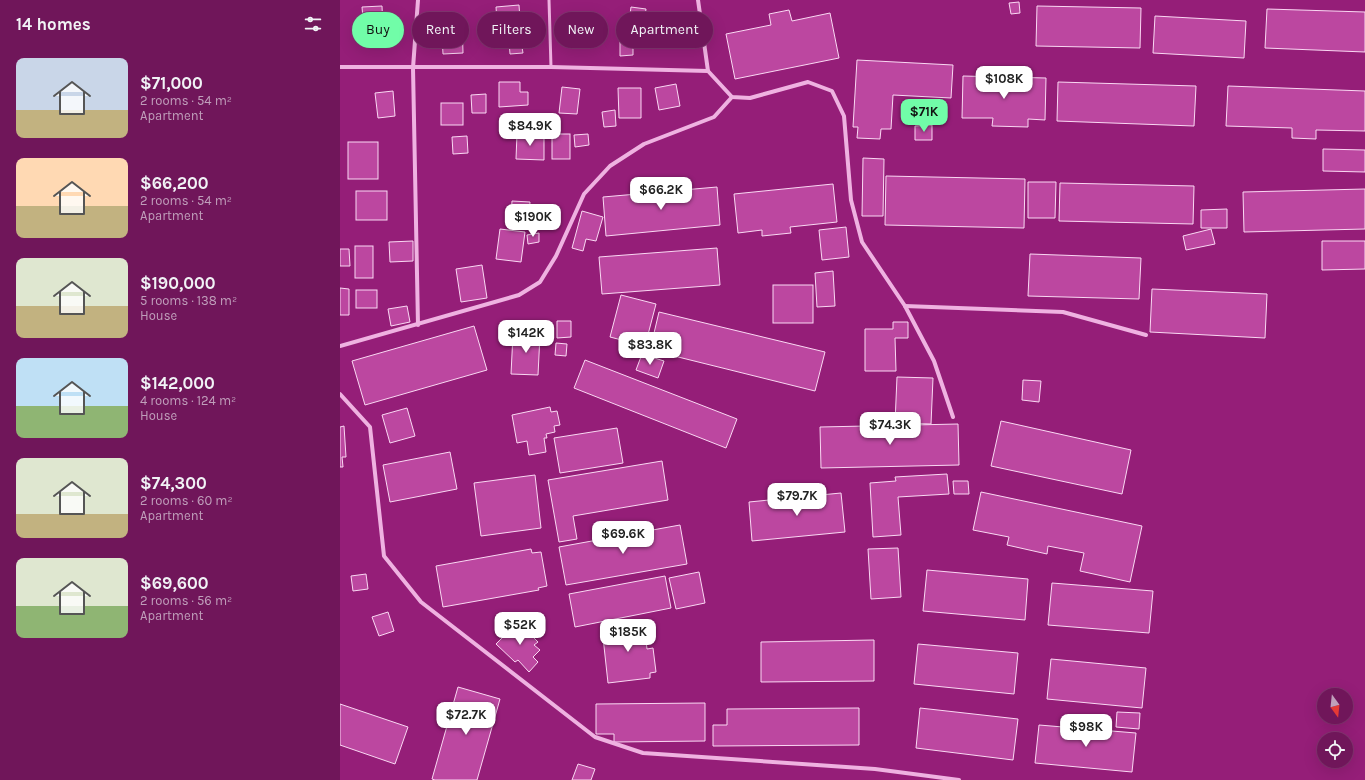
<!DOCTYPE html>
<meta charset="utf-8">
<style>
body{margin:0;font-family:Karla,sans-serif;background:#782363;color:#f1f3f6;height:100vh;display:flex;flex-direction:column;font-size:15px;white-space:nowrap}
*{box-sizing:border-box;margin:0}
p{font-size:13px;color:#c09fbb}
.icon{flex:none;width:22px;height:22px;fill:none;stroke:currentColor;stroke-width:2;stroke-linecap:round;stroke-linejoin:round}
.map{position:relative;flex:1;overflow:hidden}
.sheet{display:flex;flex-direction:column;background:#70165a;width:340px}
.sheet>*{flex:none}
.hud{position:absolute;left:12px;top:12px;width:380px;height:36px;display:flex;gap:8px}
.needle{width:26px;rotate:165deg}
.tools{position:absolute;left:977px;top:688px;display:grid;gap:8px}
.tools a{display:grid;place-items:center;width:36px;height:36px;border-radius:50%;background:#70165a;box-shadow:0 4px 16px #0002,0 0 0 1px #823570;font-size:20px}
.price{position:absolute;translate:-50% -34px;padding:0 9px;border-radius:8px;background:#fff;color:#222;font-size:13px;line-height:26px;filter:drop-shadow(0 1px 2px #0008)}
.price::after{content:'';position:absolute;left:50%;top:24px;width:12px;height:9px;margin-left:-6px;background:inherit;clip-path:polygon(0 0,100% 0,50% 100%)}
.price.active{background:#71fda8;color:#111}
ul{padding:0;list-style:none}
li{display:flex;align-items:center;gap:12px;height:100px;padding:0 16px}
li span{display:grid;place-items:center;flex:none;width:112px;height:80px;border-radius:8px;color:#555}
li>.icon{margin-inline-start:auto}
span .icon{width:48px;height:48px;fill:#fffc;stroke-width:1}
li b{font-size:17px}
h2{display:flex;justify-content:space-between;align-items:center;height:48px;padding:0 16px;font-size:17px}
.tag{padding:0 14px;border-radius:18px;background:#70165a;box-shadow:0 4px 16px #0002,0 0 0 1px #823570;font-size:14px;line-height:36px}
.tag.active{background:#71fda8;color:#111}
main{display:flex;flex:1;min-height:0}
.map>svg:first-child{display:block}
.building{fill:#bc47a0;stroke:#fad8f3}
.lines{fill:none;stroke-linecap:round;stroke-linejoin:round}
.service{stroke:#efb2e1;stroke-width:3}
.minor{stroke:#efb2e1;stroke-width:4}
</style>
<main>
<section class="sheet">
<h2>14 homes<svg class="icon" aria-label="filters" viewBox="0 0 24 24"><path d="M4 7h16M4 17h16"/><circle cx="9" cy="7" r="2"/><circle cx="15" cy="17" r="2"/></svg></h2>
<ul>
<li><span style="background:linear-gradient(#c9d6e8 65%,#c2b280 0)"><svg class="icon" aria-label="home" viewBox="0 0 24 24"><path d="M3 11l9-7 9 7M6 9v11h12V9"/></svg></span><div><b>$71,000</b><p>2 rooms · 54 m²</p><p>Apartment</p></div></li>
<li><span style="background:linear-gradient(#ffd9b3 60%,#c2b280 0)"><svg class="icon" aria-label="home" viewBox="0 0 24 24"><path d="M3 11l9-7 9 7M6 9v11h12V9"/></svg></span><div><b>$66,200</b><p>2 rooms · 54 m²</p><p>Apartment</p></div></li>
<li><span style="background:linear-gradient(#dfe7d0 60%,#c2b280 0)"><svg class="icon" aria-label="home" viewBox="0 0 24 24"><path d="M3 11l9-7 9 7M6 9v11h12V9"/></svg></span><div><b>$190,000</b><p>5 rooms · 138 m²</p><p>House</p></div></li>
<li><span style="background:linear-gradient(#bfe0f5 60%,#8fb573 0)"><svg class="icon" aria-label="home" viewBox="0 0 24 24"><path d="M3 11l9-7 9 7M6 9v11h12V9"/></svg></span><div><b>$142,000</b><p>4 rooms · 124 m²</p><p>House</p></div></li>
<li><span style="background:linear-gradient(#dfe7d0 70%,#c2b280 0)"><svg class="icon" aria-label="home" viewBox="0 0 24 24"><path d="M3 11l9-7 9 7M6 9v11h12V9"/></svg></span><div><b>$74,300</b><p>2 rooms · 60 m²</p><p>Apartment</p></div></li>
<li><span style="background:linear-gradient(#dfe7d0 60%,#8fb573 0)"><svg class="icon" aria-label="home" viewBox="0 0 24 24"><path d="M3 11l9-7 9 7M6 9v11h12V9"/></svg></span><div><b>$69,600</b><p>2 rooms · 56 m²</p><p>Apartment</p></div></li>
</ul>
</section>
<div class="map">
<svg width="1025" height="780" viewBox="0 0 1025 780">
<rect width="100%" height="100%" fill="#951e78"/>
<g class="building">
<path d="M679,2L680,13L671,14L669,3Z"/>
<path d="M179,5L181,34L158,36L156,7Z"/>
<path d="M42,6L43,29L24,30L22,7Z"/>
<path d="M697,6L801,8L800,48L696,46Z"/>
<path d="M291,7L306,9L304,24L289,22Z"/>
<path d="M927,9L1025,12V52L925,48Z"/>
<path d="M449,10L452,21L490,13L499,58L395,79L386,34L431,25L429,14Z"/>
<path d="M815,16L906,21L904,58L813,53Z"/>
<path d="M122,19L123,53L103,54L101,20Z"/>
<path d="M235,22L255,23L254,45L233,44Z"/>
<path d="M340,31L343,43L333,45L330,34Z"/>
<path d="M181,41L183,53L170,54L169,42Z"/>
<path d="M280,42H293V55L280,56Z"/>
<path d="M517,60L613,65L611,98L553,95L551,129H541L540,139L517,138L518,127H513Z"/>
<path d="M623,76L706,78L705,120L688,119V127L652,126L653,118H622Z"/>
<path d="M159,82H180V92H188V105L159,107Z"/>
<path d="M718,82L856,86L854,126L717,121Z"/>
<path d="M336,84L340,106L319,110L315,88Z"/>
<path d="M888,86L1025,91V131L976,130V139L952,138V128L886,126Z"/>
<path d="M222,87L240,89L237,114L219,113Z"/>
<path d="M278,88H301V118H279Z"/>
<path d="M53,91L55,116L38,118L35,93Z"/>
<path d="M146,94V113H132L131,95Z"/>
<rect x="101" y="103" width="22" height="22"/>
<path d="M275,110L276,126L264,127L262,112Z"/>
<path d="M592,125V140H575V126Z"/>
<path d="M177,134H204V160L176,159Z"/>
<rect x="212" y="134" width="18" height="25"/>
<path d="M248,134L249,145L235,147L234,135Z"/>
<path d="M127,136L128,153L113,154L112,137Z"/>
<rect x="8" y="142" width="30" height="37"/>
<path d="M983,149L1025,150V172L983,171Z"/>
<path d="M523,158L544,159L543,216H522Z"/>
<path d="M546,176L685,179L684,228L545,225Z"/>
<path d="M688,182H716L715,218H688Z"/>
<path d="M720,183L854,186L853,224L719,221Z"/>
<path d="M493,184L497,222L450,227L451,233L422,236V230L398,233L394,194Z"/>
<path d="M377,187L380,225L266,236L263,197Z"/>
<path d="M1025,189V229L904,232L903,192Z"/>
<rect x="16" y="191" width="31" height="29"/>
<path d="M172,201L190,202L189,218L171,217Z"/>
<path d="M887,209V228H861V210Z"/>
<path d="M242,211L263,217L256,241L246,239L243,251L232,248Z"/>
<path d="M506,227L509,257L482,260L479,230Z"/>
<path d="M160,229L185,232L181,262L156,259Z"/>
<path d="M871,229L875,244L846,250L843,236Z"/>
<path d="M199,233V242L188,244L187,235Z"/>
<path d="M73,241V261L50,262L49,242Z"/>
<path d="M982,241H1025V269L982,270Z"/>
<rect x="15" y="246" width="18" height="32"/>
<path d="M377,248L380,285L262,294L259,257Z"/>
<path d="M0,249H9L10,266H0Z"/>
<path d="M690,254L801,258L799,299L688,296Z"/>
<path d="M142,265L147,298L121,302L116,269Z"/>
<path d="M493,271L495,306L477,307L475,273Z"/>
<rect x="433" y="285" width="40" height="38"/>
<path d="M0,288L9,289V315H0Z"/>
<path d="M812,289L927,294L925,338L810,332Z"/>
<rect x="16" y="290" width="21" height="18"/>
<path d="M281,295L316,304L305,346L270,337Z"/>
<path d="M67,306L70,322L51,326L48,309Z"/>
<path d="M319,312L485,352L475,391L310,350Z"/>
<path d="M217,321H231V337L217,338Z"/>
<path d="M553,322H568V338H555L556,371H525V329H553Z"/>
<path d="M134,326L147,370L25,405L12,361Z"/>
<path d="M173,334L200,335L198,375L171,374Z"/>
<path d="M216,343L227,344L226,356L215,355Z"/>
<path d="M302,354L324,361L318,378L296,370Z"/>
<path d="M245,360L397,419L386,448L234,388Z"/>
<path d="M557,377L593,378L591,424L555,423Z"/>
<path d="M683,380L701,381L699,402L682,400Z"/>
<path d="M210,407L211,412L217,411L220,425L214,426L215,432L206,434L207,438H204L206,452L189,455L187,441L177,443L172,415Z"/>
<path d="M67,408L75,436L50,443L42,415Z"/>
<path d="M661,421L791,450L782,494L651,466Z"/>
<path d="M618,424L619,465L481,468L480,427Z"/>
<path d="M4,426L6,457H2L3,467H0V427Z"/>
<path d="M277,428L283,463L220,473L214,438Z"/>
<path d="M110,452L117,489L50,502L43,465Z"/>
<path d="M322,461L328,500L233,516L237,539L219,542L208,480Z"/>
<path d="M607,474L609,494L558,497L561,535L533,537L530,483L556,481L555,477Z"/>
<path d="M195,475L201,528L141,536L134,483Z"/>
<path d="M613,481H628L629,494H614Z"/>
<path d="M641,492L802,526L790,582L740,571L744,553L708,546L707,554L667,545L669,537L633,530Z"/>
<path d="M501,493L505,532L412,541L409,502Z"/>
<path d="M340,525L347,564L226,585L219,547Z"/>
<path d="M558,548L561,597L531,599L528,549Z"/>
<path d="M191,549L192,553L201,552L207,586L198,588L199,590L103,607L96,566Z"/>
<path d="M587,570L688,579L685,620L583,611Z"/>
<path d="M359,572L365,603L336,609L329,578Z"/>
<path d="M26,574L28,589L13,591L11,576Z"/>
<path d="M325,576L331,608L235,627L229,594Z"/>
<path d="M712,583L813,591L809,633L708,625Z"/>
<path d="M48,612L54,631L39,636L32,617Z"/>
<path d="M178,622L198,642L194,645L200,650L193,657L198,662L189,672L178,660L175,662L156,644Z"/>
<path d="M304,623L307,649L313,648L316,672L310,673V678L268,683L262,628Z"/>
<path d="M534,640V681L421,682V642Z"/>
<path d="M578,644L678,653L674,694L574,684Z"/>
<path d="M711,659L806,668L802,708L707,699Z"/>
<path d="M118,687L160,699L137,780H95L92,779Z"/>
<path d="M365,703V741L274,742V734H256V704Z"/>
<path d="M0,704L68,727L55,764L0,745Z"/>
<path d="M519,708V745L373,746V725H387V709Z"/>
<path d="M580,708L678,719L673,760L576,748Z"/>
<path d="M777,712L800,713L799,729L776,727Z"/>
<path d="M699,725L796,733L792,772L695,763Z"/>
<path d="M238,764L255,769L251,780H232Z"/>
</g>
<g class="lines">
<path class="service" d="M209,0L211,67"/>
<g class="minor">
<path d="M358,0L368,71L392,97L410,98L468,82L492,91L504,116L511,200L522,242L565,306L594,361L613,417"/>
<path d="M0,67H211L368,71"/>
<path d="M565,306L723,312L806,335"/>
<path d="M78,325L73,68L78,0"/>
<path d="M0,346L179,295L200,282L216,256L244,194L270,166L304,144L374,117L392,97"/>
<path d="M0,394L30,427L44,556L81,602L255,737L303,753L535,769L619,780"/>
</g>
</g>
</svg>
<div class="tools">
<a><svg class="needle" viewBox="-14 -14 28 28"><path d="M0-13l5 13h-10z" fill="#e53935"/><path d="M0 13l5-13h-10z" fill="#c09fbb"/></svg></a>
<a><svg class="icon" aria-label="locate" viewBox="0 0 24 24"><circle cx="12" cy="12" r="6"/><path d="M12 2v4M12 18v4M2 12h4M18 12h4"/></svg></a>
</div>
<b class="price" style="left:664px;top:100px">$108K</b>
<b class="price active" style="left:584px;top:133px">$71K</b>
<b class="price" style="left:190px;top:147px">$84.9K</b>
<b class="price" style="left:321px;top:211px">$66.2K</b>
<b class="price" style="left:193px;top:238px">$190K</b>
<b class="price" style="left:186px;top:354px">$142K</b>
<b class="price" style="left:310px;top:366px">$83.8K</b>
<b class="price" style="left:550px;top:446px">$74.3K</b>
<b class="price" style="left:457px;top:517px">$79.7K</b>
<b class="price" style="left:283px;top:555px">$69.6K</b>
<b class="price" style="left:180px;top:646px">$52K</b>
<b class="price" style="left:288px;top:653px">$185K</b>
<b class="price" style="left:126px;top:736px">$72.7K</b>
<b class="price" style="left:746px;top:748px">$98K</b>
<div class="hud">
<a class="tag active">Buy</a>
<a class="tag">Rent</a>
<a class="tag">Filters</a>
<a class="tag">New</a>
<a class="tag">Apartment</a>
</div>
</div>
</main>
